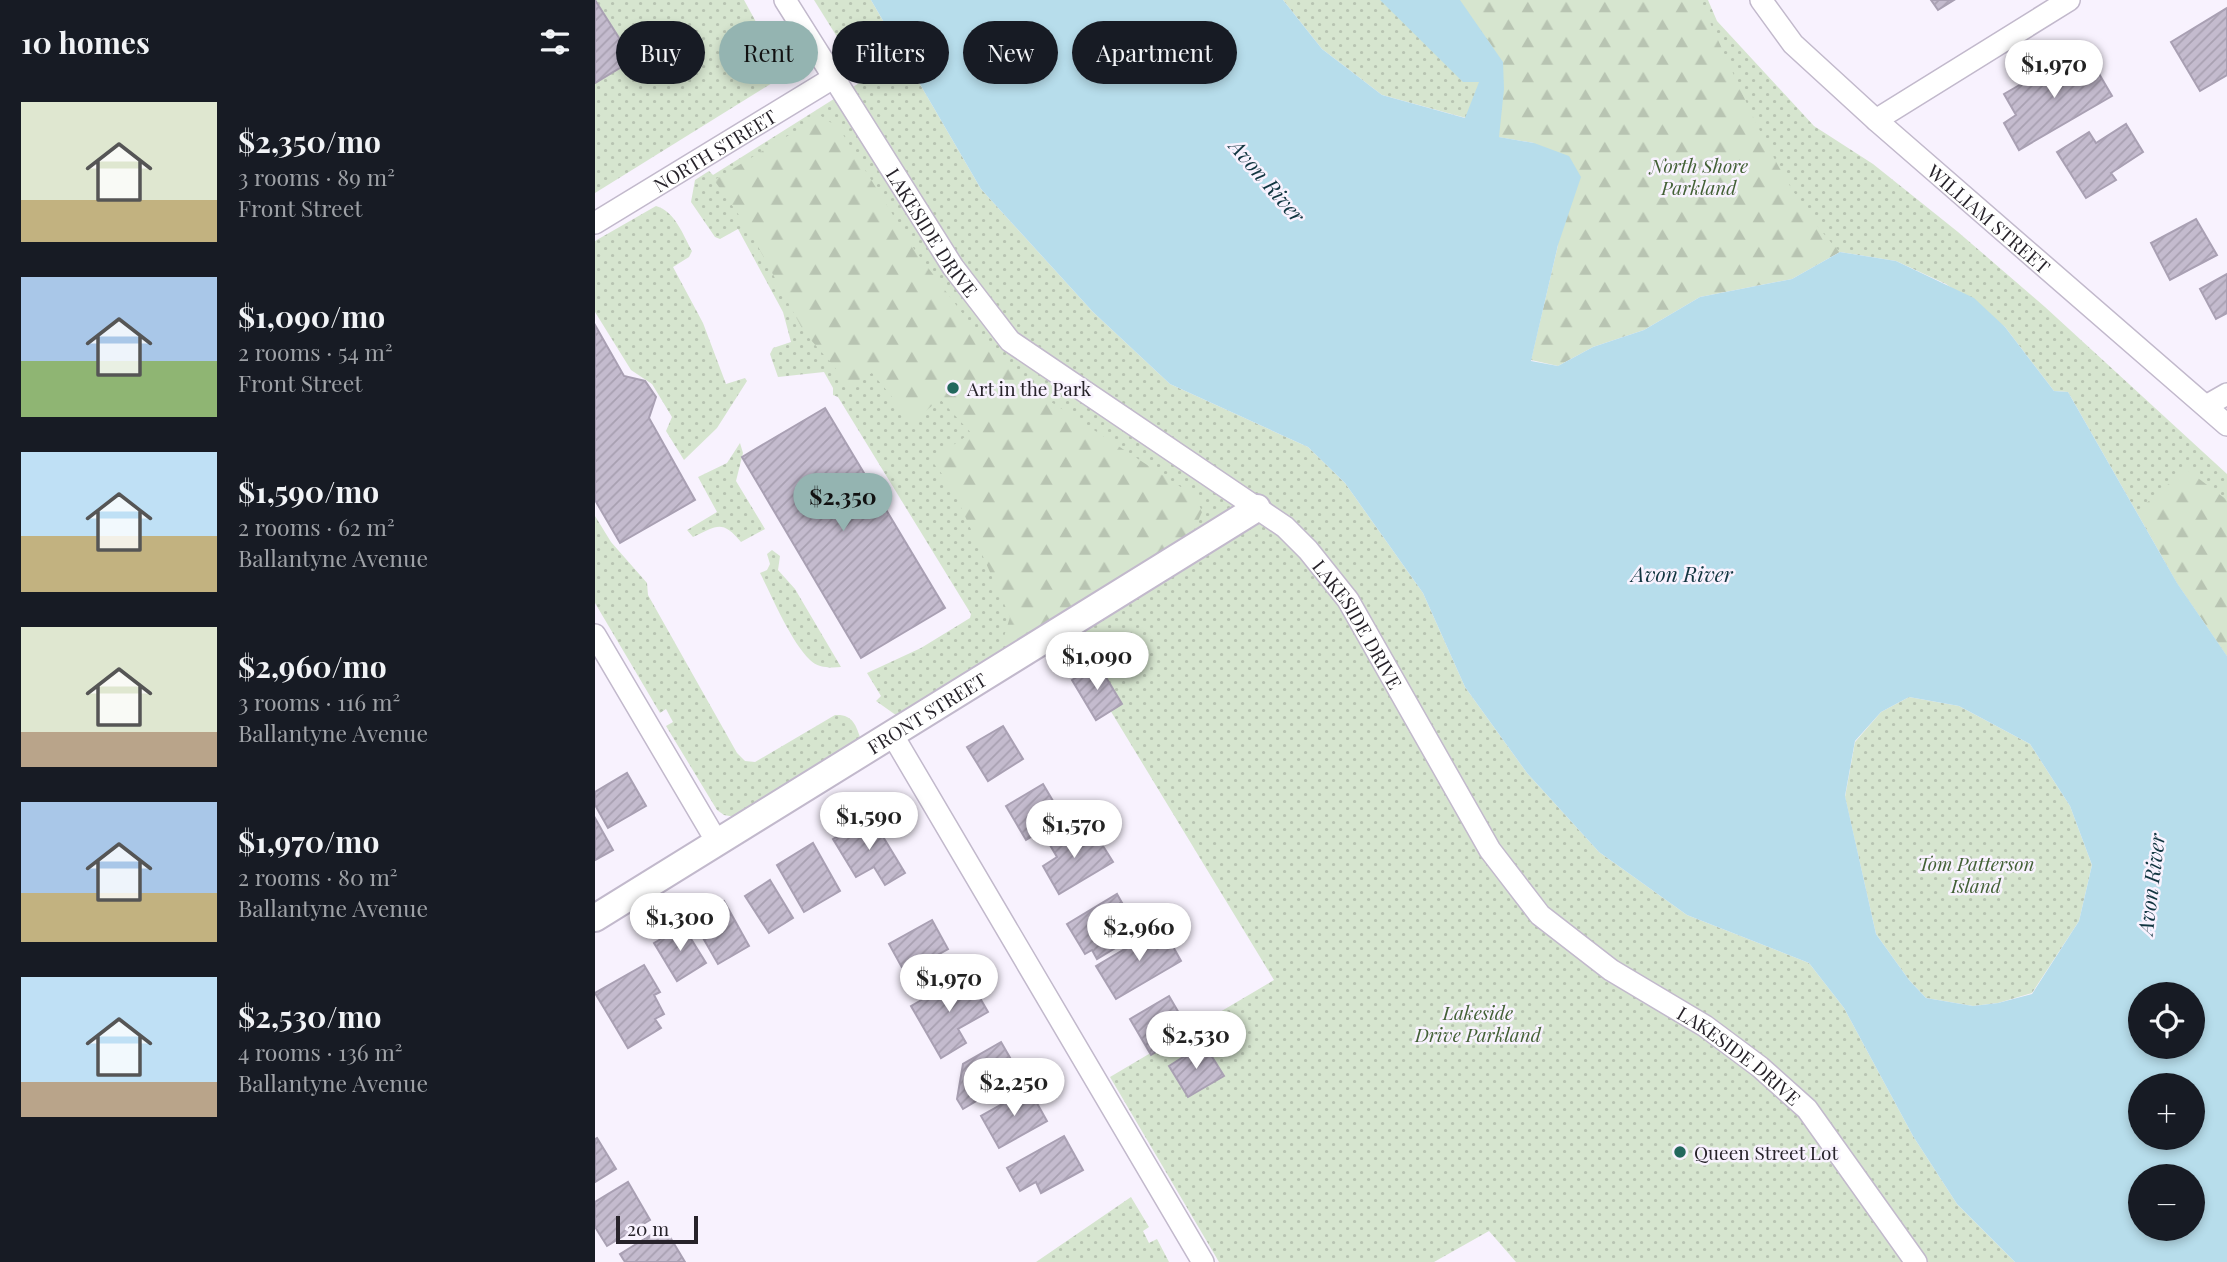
<!DOCTYPE html>
<meta charset="utf-8">
<style>
body{margin:0;font-family:"Playfair Display",serif;background:#20242c;color:#f1f3f6;height:100vh;display:flex;flex-direction:column;font-size:26px;white-space:nowrap}
*{box-sizing:border-box;margin:0}
p{font-size:23px;color:#9ea1a6}
.icon{flex:none;width:38px;height:38px;fill:none;stroke:currentColor;stroke-width:2;stroke-linecap:round;stroke-linejoin:round}
.map{position:relative;flex:1;overflow:hidden}
.drawer{display:flex;flex-direction:column;background:#171b24;width:595px}
.drawer>*{flex:none}
.top-card{position:absolute;left:21px;top:21px;width:665px;height:63px;display:flex;gap:14px}
.buttons{position:absolute;left:1533px;top:982px;display:grid;gap:14px}
.buttons a{display:grid;place-items:center;width:77px;height:77px;border-radius:50%;background:#171b24;box-shadow:0 4px 10px #0003;font-size:35px}
.scale{position:absolute;left:21px;bottom:18px;width:82px;box-sizing:border-box;padding-left:7px;border:4px solid #27232a;border-top:0;font-size:19px;line-height:24px;white-space:nowrap;color:#27232a;-webkit-text-stroke:5px #f8f2fe;paint-order:stroke}
.price{position:absolute;translate:-50% -60px;padding:0 16px;border-radius:24px;background:#fff;color:#222;font-size:23px;line-height:46px;filter:drop-shadow(0 2px 4px #0008)}
.price::after{content:'';position:absolute;left:50%;top:42px;width:21px;height:16px;margin-left:-10px;background:inherit;clip-path:polygon(0 0,100% 0,50% 100%)}
.price.selected{background:#94b4b1;color:#111}
ul{padding:0;list-style:none}
li{display:flex;align-items:center;gap:21px;height:175px;padding:0 21px}
li span{display:grid;place-items:center;flex:none;width:196px;height:140px;border-radius:0px;color:#555}
li>.icon{margin-inline-start:auto}
span .icon{width:84px;height:84px;fill:#fffc;stroke-width:1}
li b{font-size:30px}
h2{display:flex;justify-content:space-between;align-items:center;height:84px;padding:0 21px;font-size:30px}
.pill{padding:0 24px;border-radius:32px;background:#171b24;box-shadow:0 4px 10px #0003;font-size:24px;line-height:63px}
.pill.selected{background:#94b4b1;color:#111}
main{display:flex;flex:1;min-height:0}
.map>svg:first-child{display:block}
.grass{fill:url(#grass-dots)}
.forest{fill:url(#forest-firs)}
.water{fill:#b7ddeb;fill-rule:evenodd}
.building{fill:url(#building-hatch);stroke:#a9a0b3;stroke-width:2}
.lines{fill:none;stroke-linecap:round;stroke-linejoin:round}
.minor-casing{stroke:#c2b9cc;stroke-width:24}
.tertiary-casing{stroke:#c2b9cc;stroke-width:30}
.minor{stroke:#fff;stroke-width:21}
.tertiary{stroke:#fff;stroke-width:26}
.poi-dot{fill:#22685d;stroke:#f8f2fe;stroke-width:2.5}
.labels{text-anchor:middle;dominant-baseline:central;stroke-width:5;stroke-linejoin:round;paint-order:stroke}
.street-label{font-size:19px;fill:#27232a;stroke:#f8f2fe}
.park-label{font-size:19px;font-style:italic;fill:#436136;stroke:#f8f2fe}
.poi-label{font-size:19px;fill:#27232a;stroke:#f8f2fe;text-anchor:start}
.water-label{font-size:21px;font-style:italic;fill:#113540;stroke:#f8f2fe}
</style>
<main>
<section class="drawer">
<h2>10 homes<svg class="icon" aria-label="filters" viewBox="0 0 24 24"><path d="M4 7h16M4 17h16"/><circle cx="9" cy="7" r="2"/><circle cx="15" cy="17" r="2"/></svg></h2>
<ul>
<li><span style="background:linear-gradient(#dfe7d0 70%,#c2b280 0)"><svg class="icon" aria-label="home" viewBox="0 0 24 24"><path d="M3 11l9-7 9 7M6 9v11h12V9"/></svg></span><div><b>$2,350/mo</b><p>3 rooms · 89 m²</p><p>Front Street</p></div></li>
<li><span style="background:linear-gradient(#a9c7e8 60%,#8fb573 0)"><svg class="icon" aria-label="home" viewBox="0 0 24 24"><path d="M3 11l9-7 9 7M6 9v11h12V9"/></svg></span><div><b>$1,090/mo</b><p>2 rooms · 54 m²</p><p>Front Street</p></div></li>
<li><span style="background:linear-gradient(#bfe0f5 60%,#c2b280 0)"><svg class="icon" aria-label="home" viewBox="0 0 24 24"><path d="M3 11l9-7 9 7M6 9v11h12V9"/></svg></span><div><b>$1,590/mo</b><p>2 rooms · 62 m²</p><p>Ballantyne Avenue</p></div></li>
<li><span style="background:linear-gradient(#dfe7d0 75%,#b9a48a 0)"><svg class="icon" aria-label="home" viewBox="0 0 24 24"><path d="M3 11l9-7 9 7M6 9v11h12V9"/></svg></span><div><b>$2,960/mo</b><p>3 rooms · 116 m²</p><p>Ballantyne Avenue</p></div></li>
<li><span style="background:linear-gradient(#a9c7e8 65%,#c2b280 0)"><svg class="icon" aria-label="home" viewBox="0 0 24 24"><path d="M3 11l9-7 9 7M6 9v11h12V9"/></svg></span><div><b>$1,970/mo</b><p>2 rooms · 80 m²</p><p>Ballantyne Avenue</p></div></li>
<li><span style="background:linear-gradient(#bfe0f5 75%,#b9a48a 0)"><svg class="icon" aria-label="home" viewBox="0 0 24 24"><path d="M3 11l9-7 9 7M6 9v11h12V9"/></svg></span><div><b>$2,530/mo</b><p>4 rooms · 136 m²</p><p>Ballantyne Avenue</p></div></li>
</ul>
</section>
<div class="map">
<svg width="1632" height="1262" viewBox="0 0 1632 1262">
<defs>
<pattern id="grass-dots" width="8" height="8" patternUnits="userSpaceOnUse" patternTransform="scale(1.75)"><rect width="8" height="8" fill="#d6e5cf"/><path d="M2 2h.1M6 6h.1" fill="none" stroke="#b8c4b2" stroke-width="1.8" stroke-linecap="round"/></pattern>
<pattern id="forest-firs" width="22" height="20" patternUnits="userSpaceOnUse" patternTransform="scale(1.75)"><rect width="22" height="20" fill="#d6e5cf"/><path d="M5 1l3.5 6h-7zM16 11l3.5 6h-7z" fill="#b8c4b2"/></pattern>
<pattern id="building-hatch" width="6" height="6" patternUnits="userSpaceOnUse" patternTransform="scale(1.75)"><rect width="6" height="6" fill="#c4bbce"/><path d="M-1 1l2-2M0 6l6-6M5 7l2-2" fill="none" stroke="#a8a0b1"/></pattern>
</defs>
<rect width="100%" height="100%" fill="#f8f2fe"/>
<g class="grass">
<path d="M0,0H149L190,75L0,193Z"/>
<path d="M219,0H276L386,189L498,312L575,384L713,447L750,483L828,593L870,687L932,773L1004,852L1092,915L1214,963L1249,1008L1318,1136L1362,1204L1420,1262H921L894,1231L839,1262H624L515,1077L679,980L458,616L305,718L281,701L286,696L272,673L326,648L375,618L376,614L243,397L238,395V388L229,372L183,377L175,354L178,348L196,342L188,312L143,229L125,239L120,237L96,202L100,180L114,171L118,175L269,80Z"/>
<path d="M688,0H1113L1122,21L1219,126L1278,164L1363,232L1450,307L1632,474V656L1582,583L1473,392L1459,391L1410,327L1351,284L1301,261L1245,252L871,118L787,95L727,49Z"/>
<path d="M61,206C80,211 88,235 97,251L94,257L78,267L108,323L131,384L150,378L152,381L122,428L89,460L71,431L77,417L57,384L36,370L0,312V241Z"/>
<path d="M145,443L148,453L141,481L170,529L146,542C127,519 122,526 98,537L92,530L122,512L103,477L132,463Z"/>
<path d="M0,516L16,542L52,583L53,595L142,753L150,761L160,762L240,715C258,714 261,725 266,740L140,817L129,815L122,810L71,726L78,722L71,709L65,713L0,603Z"/>
<path d="M177,550L185,556L183,570L200,589L246,667C235,668 223,668 215,660C195,640 178,598 165,573L172,570L175,564L172,554Z"/>
<path d="M1314,697L1364,706L1435,744L1475,806L1497,865L1484,921L1437,993L1403,1003L1378,1006L1331,998L1314,980L1281,934L1250,797L1260,742L1286,712Z"/>
<path d="M536,1197L554,1227L548,1231L554,1243L562,1239L574,1262H441Z"/>
</g>
<g class="forest">
<path d="M865,0H1104C1147,86 1178,182 1245,252L1197,279L1105,297L1049,330L998,347L963,366L936,360L963,245L939,143L903,137L909,89L908,62Z"/>
<path d="M226,116L244,128L319,249L389,342L447,396L601,497L607,512L599,530L415,646L408,640L415,617L357,487L336,460L376,433L345,399L318,422L277,373L255,385L209,332L153,228L119,180Z"/>
<path d="M1591,469L1632,500V656L1582,583L1542,511Z"/>
</g>
<path class="water" d="M276,0H688L727,49L787,95L870,118L884,82H868L785,0H865L908,62L909,89L904,137L939,143L974,156L986,177L963,245L936,361L963,366L998,347L1049,330L1105,297L1197,279L1245,252L1301,261L1379,298L1410,327L1459,391L1473,392L1582,583L1632,656V1262H1420L1362,1204L1318,1136L1249,1008L1214,963L1092,915L1004,852L932,773L870,687L828,593L750,483L713,447L575,384L498,312L386,189ZM1314,697L1364,706L1435,744L1475,806L1497,865L1484,921L1437,994L1403,1003L1378,1006L1331,998L1314,980L1281,934L1250,796L1260,741L1286,712ZM1545,994H1598V1046H1545ZM1545,1085H1598V1138H1545ZM1545,1176H1598V1228H1545Z"/>
<g class="building">
<path d="M0,0L38,60L0,83Z"/>
<path d="M1336,0H1359L1343,10Z"/>
<path d="M1632,8V75L1605,91L1576,42Z"/>
<path d="M1493,55L1517,96L1424,150L1409,123L1421,115L1409,94L1466,61L1471,69Z"/>
<path d="M1531,124L1548,152L1516,173L1521,180L1491,198L1462,152L1494,132L1501,143Z"/>
<path d="M1601,219L1622,255L1575,280L1556,243Z"/>
<path d="M1632,274V313L1621,319L1605,289Z"/>
<path d="M0,325L29,376L50,381L61,397L54,418L100,500L25,543L0,500Z"/>
<path d="M230,408L350,608L266,658L147,457Z"/>
<path d="M503,664L527,704L501,720L477,680Z"/>
<path d="M408,726L428,759L393,781L372,747Z"/>
<path d="M32,773L51,806L13,828L0,805V792Z"/>
<path d="M448,784L468,818L431,840L411,806Z"/>
<path d="M276,817L310,873L290,885L279,867L261,877L238,839Z"/>
<path d="M0,818L18,850L0,860Z"/>
<path d="M475,826L487,847L503,838L518,862L464,894L448,866L462,857L452,840Z"/>
<path d="M218,843L245,891L209,912L182,865Z"/>
<path d="M175,880L198,918L174,933L150,896Z"/>
<path d="M522,894L535,917L528,921L533,929L522,936L527,944L502,959L497,950L490,954L472,924Z"/>
<path d="M129,901L154,946L123,964L97,919Z"/>
<path d="M337,920L353,949L310,973L294,944Z"/>
<path d="M88,926L111,963L82,981L59,943Z"/>
<path d="M567,927L586,961L521,999L501,966Z"/>
<path d="M49,965L65,992L59,995L69,1014L60,1019L66,1028L33,1048L0,993Z"/>
<path d="M371,974L393,1012L363,1029L371,1043L346,1058L316,1006Z"/>
<path d="M574,996L595,1032L556,1055L535,1019Z"/>
<path d="M406,1042L425,1075L368,1109L362,1099L368,1064Z"/>
<path d="M609,1044L629,1076L593,1097L574,1066Z"/>
<path d="M434,1089L452,1121L404,1148L386,1116Z"/>
<path d="M469,1136L488,1170L446,1193L441,1182L425,1191L412,1168Z"/>
<path d="M2,1138L21,1169L0,1182V1139Z"/>
<path d="M33,1182L55,1220L12,1246L0,1227V1202Z"/>
<path d="M69,1227L90,1262H30L25,1254Z"/>
</g>
<g class="lines">
<g class="minor-casing">
<g id="minor">
<path id="s1" d="M190,0L358,267L415,341L690,527L713,550L753,600L895,850L945,915L1016,970L1110,1026L1165,1067L1212,1109L1321,1262"/>
<path id="s2" d="M1166,0L1198,44L1281,120L1632,425"/>
<path d="M1281,120L1474,0"/>
<path id="s3" d="M0,223L238,78"/>
<path d="M1611,406L1632,394"/>
<path d="M0,635L122,842"/>
<path d="M297,734L608,1262"/>
</g>
</g>
<g class="tertiary-casing">
<g id="tertiary">
<path id="s4" d="M0,918L662,508"/>
</g>
</g>
<use href="#minor" class="minor"/>
<use href="#tertiary" class="tertiary"/>
</g>
<g class="poi-dot">
<circle cx="358" cy="388" r="7"/>
<circle cx="1085" cy="1152" r="7"/>
</g>
<g class="labels">
<g class="street-label">
<text stroke="none"><textPath href="#s3" startOffset="140">NORTH STREET</textPath></text>
<text stroke="none"><textPath href="#s2" startOffset="317">WILLIAM STREET</textPath></text>
<text stroke="none"><textPath href="#s1" startOffset="275">LAKESIDE DRIVE</textPath></text>
<text stroke="none"><textPath href="#s1" startOffset="863">LAKESIDE DRIVE</textPath></text>
<text stroke="none"><textPath href="#s4" startOffset="390">FRONT STREET</textPath></text>
<text stroke="none"><textPath href="#s1" startOffset="1451">LAKESIDE DRIVE</textPath></text>
</g>
<g class="park-label">
<text x="1104" y="165">North Shore<tspan x="1104" dy="22">Parkland</tspan></text>
<text x="1381" y="863">Tom Patterson<tspan x="1381" dy="22">Island</tspan></text>
<text x="883" y="1012">Lakeside<tspan x="883" dy="22">Drive Parkland</tspan></text>
</g>
<g class="poi-label">
<text x="372" y="388">Art in the Park</text>
<text x="1099" y="1152">Queen Street Lot</text>
</g>
<g class="water-label">
<text transform="translate(673 180) rotate(49)">Avon River</text>
<text x="1087" y="573">Avon River</text>
<text transform="translate(1555 884) rotate(-83)">Avon River</text>
</g>
</g>
</svg>
<div class="buttons">
<a><svg class="icon" aria-label="locate" viewBox="0 0 24 24"><circle cx="12" cy="12" r="6"/><path d="M12 2v4M12 18v4M2 12h4M18 12h4"/></svg></a>
<a>+</a>
<a>−</a>
</div>
<div class="scale">20 m</div>
<b class="price" style="left:1459px;top:100px">$1,970</b>
<b class="price selected" style="left:248px;top:533px">$2,350</b>
<b class="price" style="left:502px;top:692px">$1,090</b>
<b class="price" style="left:274px;top:852px">$1,590</b>
<b class="price" style="left:479px;top:860px">$1,570</b>
<b class="price" style="left:85px;top:953px">$1,300</b>
<b class="price" style="left:544px;top:963px">$2,960</b>
<b class="price" style="left:354px;top:1014px">$1,970</b>
<b class="price" style="left:601px;top:1071px">$2,530</b>
<b class="price" style="left:419px;top:1118px">$2,250</b>
<div class="top-card">
<a class="pill">Buy</a>
<a class="pill selected">Rent</a>
<a class="pill">Filters</a>
<a class="pill">New</a>
<a class="pill">Apartment</a>
</div>
</div>
</main>
